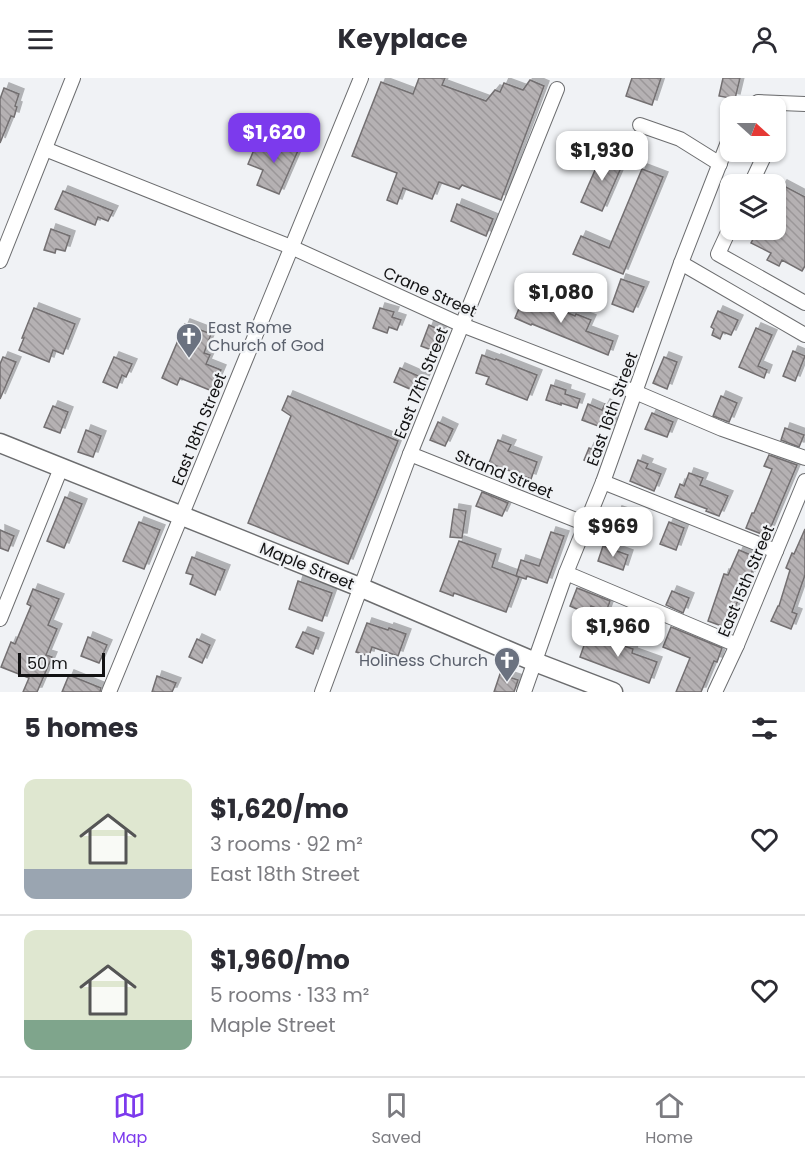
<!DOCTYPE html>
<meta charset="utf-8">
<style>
body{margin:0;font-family:Poppins,sans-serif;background:#f2f2f3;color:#2b2b33;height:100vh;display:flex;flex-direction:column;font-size:22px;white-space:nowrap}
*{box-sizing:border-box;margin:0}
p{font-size:20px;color:#7c7c81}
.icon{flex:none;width:33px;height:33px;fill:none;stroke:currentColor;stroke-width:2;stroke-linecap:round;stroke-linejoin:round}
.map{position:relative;height:614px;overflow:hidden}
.sheet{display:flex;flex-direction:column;background:#fff;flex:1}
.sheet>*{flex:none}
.needle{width:39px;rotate:111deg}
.tools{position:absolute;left:720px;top:18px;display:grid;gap:12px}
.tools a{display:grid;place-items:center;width:66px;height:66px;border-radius:12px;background:#fff;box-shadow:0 2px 4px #0004;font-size:30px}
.scale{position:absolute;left:18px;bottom:15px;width:87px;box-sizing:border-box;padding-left:6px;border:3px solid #121213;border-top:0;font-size:16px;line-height:21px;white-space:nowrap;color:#121213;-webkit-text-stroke:4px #f0f2f5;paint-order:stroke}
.price{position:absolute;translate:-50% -51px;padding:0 14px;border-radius:12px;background:#fff;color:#222;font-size:20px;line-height:39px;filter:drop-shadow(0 2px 3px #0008)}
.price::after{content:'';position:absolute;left:50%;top:36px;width:18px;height:14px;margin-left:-9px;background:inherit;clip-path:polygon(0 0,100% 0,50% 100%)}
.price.on{background:#7c3aed;color:#fff}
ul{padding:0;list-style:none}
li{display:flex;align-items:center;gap:18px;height:150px;padding:0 24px}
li+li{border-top:2px solid #e1e1e2}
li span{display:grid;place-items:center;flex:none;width:168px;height:120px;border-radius:12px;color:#555}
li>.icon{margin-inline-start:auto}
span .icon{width:72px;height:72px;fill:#fffc;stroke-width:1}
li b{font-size:26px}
h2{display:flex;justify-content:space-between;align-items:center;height:72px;padding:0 24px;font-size:26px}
header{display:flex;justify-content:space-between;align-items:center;height:78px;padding:0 24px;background:#fff;font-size:27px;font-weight:700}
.menu{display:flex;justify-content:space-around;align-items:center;height:84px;border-top:2px solid #e1e1e2;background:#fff;font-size:16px;color:#7c7c81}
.menu a{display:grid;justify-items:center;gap:3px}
.menu .on{color:#7c3aed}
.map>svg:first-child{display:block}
.building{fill:url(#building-back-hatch);stroke:#736f71;stroke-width:1.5;filter:url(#shadow)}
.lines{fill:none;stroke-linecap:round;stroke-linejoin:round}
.minor-casing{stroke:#6c6d6f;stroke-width:16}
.major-casing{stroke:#6c6d6f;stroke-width:21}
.minor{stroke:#fff;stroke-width:14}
.major{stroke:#fff;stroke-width:18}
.labels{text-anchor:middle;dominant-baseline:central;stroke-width:4.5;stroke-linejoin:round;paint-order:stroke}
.street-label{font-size:16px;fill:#121213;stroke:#f0f2f5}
.worship-label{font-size:16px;fill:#5b616d;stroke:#f0f2f5;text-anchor:start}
</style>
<header><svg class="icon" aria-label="menu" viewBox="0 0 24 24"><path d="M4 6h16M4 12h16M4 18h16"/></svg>Keyplace<svg class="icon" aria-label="person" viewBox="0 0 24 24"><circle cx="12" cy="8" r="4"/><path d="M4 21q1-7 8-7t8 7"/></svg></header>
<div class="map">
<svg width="805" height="614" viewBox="0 0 805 614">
<defs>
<pattern id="building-back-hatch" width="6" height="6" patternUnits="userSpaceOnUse" patternTransform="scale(1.5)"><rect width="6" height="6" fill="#b5b1b3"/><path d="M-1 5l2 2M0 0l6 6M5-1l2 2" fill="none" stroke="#9b9799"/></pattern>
<filter id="shadow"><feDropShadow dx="5" dy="-5" stdDeviation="0" flood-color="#0004"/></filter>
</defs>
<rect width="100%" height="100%" fill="#f0f2f5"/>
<g class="building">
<path d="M419,0H445L442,7L486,23L495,12L500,14L504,5L523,12L530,2L544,8L501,122L462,107L459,111L439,104L432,121L403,110L397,126L387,122L397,95L352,78L381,4L413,16Z"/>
<path d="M632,0H661L652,27L626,18Z"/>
<path d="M723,0H740L735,21L719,18Z"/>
<path d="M4,10L19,16L15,28L17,29L14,39L11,38L0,65V21Z"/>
<path d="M277,59L300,68L279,116L257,107L263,92L248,86L256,67L271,73Z"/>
<path d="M603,74L624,83L602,133L581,124Z"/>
<path d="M642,91L663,99L623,196L573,176L581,158L609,170Z"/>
<path d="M782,107L805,119V188L802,193L782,182L779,188L767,182L771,175L751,165L758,152H776V118Z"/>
<path d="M63,113L113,133L108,143L98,139L95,147L55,131Z"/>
<path d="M457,126L493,141L486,158L451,143Z"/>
<path d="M51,151L70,158L65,173L56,171L55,175L44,172Z"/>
<path d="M621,201L644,209L633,234L612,226Z"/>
<path d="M525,216L575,238L576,236L591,242L586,253L613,263L608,277L532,246L531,247L515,240Z"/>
<path d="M34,230L75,246L63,276L53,272L49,284L19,272L24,260H22Z"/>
<path d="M380,230L394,234L392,239L401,242L397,252L389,249L387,255L373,250Z"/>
<path d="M718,233L738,242L731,257L723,254L720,261L712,257L714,251L711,249Z"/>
<path d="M185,246L211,256L204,275L210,277L206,286L221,292L212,313L180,300L177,307L162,300Z"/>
<path d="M429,247L442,253L434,273L421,268Z"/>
<path d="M756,250L772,257L758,288L767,292L764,300L739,289Z"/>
<path d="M793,273L805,278L795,303L783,298Z"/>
<path d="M482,277L495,282L496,281L537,297L527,322L486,306L489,299L476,295Z"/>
<path d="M3,279L16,284L0,321V286Z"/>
<path d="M114,279L132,286L126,299L122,297L117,310L103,304Z"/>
<path d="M664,279L677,284L667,311L653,305Z"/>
<path d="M400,290L425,301L419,315L394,304Z"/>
<path d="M551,307L566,312L565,316L580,321L577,330L561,325V327L546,322Z"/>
<path d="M288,318L398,363L348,486L248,445L291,338L282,332Z"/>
<path d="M721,318L737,325L729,344L713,338Z"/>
<path d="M588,326L602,332L605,326L613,330L610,337L614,339L609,352L582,342Z"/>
<path d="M53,328L68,334L60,355L44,349Z"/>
<path d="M652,335L673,344L667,359L645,351Z"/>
<path d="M438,344L453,351L445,368L430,362Z"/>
<path d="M785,350L804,357L799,369L781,362Z"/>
<path d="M86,352L101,358L93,379L78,374Z"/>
<path d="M498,362L511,367L508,373L537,384L531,401L489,385Z"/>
<path d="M589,370L598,374L593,386L584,382Z"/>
<path d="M769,377L797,387L767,458L746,450L752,435H754L772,391L764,388Z"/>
<path d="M638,382L648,386L646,390L661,396L654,413L630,403Z"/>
<path d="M689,395L703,400L700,407L728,418L719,438L706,433L707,431L675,419L680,406L684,408Z"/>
<path d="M482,414L508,425L502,438L476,428Z"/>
<path d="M65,419L82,426L64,470L47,463Z"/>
<path d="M454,431L466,433L462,460L450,459Z"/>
<path d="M617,433L642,441L636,456L612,448Z"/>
<path d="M139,444L160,452L144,491L123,483Z"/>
<path d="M669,444L684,450L676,472L660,466Z"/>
<path d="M805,451V497L792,534L797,536L791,551L771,543L778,528H779L790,492L786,490L792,475L794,476Z"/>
<path d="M0,452L14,458L8,473L0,470Z"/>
<path d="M551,454L564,458L547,505L527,498L526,501L516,498L521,482L539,488Z"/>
<path d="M459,463L496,476L492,489L519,499L506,534L454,515L453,518L440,513Z"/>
<path d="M603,468L628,477L623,492L598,483Z"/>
<path d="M739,472L758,480L750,498L749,497L740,522H738L727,550L708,543L724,496L728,497Z"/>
<path d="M192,479L225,492L215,517L190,506L193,497L186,495Z"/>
<path d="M298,503L332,515L322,543L289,531Z"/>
<path d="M577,510L610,523L606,534L591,528L588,536L570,528Z"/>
<path d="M33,511L59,521L48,547L57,551L46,577L52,579L37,614H23L29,600L1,589L11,564L15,566L31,528L27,526Z"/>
<path d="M672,513L689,520L683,535L666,527Z"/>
<path d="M367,545L388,552L389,550L406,556L398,578L372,569L369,578L356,574Z"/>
<path d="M671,549L722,570L717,584L714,583L701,614H676L690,580L663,569Z"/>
<path d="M303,554L319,560L313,576L296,569Z"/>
<path d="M588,556L633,571L632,575L657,584L649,605L580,579Z"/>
<path d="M88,559L107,567L99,585L81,578Z"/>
<path d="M197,561L210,567L202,585L189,579Z"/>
<path d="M500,596L518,602L514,614H494Z"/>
<path d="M69,597L101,610L100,614H62Z"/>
<path d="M157,598L176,605L172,614H152Z"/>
</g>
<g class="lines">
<g class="minor-casing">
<g id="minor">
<path d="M752,28L758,24L805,26"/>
<path d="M640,47L680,61L720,86"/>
<path d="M45,71L291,169L462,247L635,314L722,351L805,380"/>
<path d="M751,106L766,74"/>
<path d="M730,150L718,176L805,225"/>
<path d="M0,183L73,0"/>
<path d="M681,185L805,257"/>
<path d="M410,376L586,446"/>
<path d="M603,404L776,473"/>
<path d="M566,495L737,567"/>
<path d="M0,541L61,390"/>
<path d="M109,614L361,0"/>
<path d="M322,614L410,376L557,11"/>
<path d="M524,614L566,495L603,404L681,185L730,59"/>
<path d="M715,614L737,567L805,403"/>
</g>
</g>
<g class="major-casing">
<path id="major" d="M0,365L362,510L535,584L613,614"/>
</g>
<use href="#minor" class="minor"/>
<use href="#major" class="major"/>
</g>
<defs>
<g id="church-pin" transform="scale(1.35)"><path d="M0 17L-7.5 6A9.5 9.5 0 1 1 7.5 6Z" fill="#6b7280" stroke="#f0f2f5"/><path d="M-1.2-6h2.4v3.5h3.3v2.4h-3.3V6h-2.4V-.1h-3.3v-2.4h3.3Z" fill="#fff"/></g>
</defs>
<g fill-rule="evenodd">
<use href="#church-pin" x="189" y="258"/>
<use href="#church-pin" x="507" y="582"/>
</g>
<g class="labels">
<g class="street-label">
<text transform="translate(430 214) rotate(24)">Crane Street</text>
<text transform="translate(421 305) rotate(-68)">East 17th Street</text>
<text transform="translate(612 331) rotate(-70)">East 16th Street</text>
<text transform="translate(199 351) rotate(-68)">East 18th Street</text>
<text transform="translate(504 396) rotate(22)">Strand Street</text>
<text transform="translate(307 488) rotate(22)">Maple Street</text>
<text transform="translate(746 503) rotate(-67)">East 15th Street</text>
</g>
<g class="worship-label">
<text x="208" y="249">East Rome<tspan x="208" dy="18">Church of God</tspan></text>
<text x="488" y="582" text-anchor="end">Holiness Church</text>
</g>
</g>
</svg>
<div class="tools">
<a><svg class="needle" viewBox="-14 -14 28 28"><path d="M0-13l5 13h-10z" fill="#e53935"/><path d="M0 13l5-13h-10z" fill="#7c7c81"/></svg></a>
<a><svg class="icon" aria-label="layers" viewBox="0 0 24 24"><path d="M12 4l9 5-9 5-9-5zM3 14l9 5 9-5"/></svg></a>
</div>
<div class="scale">50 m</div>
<b class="price on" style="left:274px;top:86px">$1,620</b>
<b class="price" style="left:602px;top:104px">$1,930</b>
<b class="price" style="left:561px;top:246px">$1,080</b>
<b class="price" style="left:613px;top:480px">$969</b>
<b class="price" style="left:618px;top:580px">$1,960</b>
</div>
<section class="sheet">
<h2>5 homes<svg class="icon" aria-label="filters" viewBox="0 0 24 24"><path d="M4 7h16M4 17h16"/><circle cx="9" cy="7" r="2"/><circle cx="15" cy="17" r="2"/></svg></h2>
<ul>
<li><span style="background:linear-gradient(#dfe7d0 75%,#9aa5b1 0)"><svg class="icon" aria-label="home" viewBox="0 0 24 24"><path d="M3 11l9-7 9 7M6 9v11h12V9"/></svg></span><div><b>$1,620/mo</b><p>3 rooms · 92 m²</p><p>East 18th Street</p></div><svg class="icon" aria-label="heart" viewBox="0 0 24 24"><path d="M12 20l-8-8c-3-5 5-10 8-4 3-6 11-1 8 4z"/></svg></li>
<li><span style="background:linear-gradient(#dfe7d0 75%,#7fa58c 0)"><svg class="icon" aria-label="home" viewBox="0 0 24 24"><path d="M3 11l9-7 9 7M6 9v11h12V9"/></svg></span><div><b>$1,960/mo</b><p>5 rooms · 133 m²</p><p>Maple Street</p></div><svg class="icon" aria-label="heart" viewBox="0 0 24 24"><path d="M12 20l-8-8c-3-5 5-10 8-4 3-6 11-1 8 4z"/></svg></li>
</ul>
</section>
<nav class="menu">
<a class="on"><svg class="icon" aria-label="map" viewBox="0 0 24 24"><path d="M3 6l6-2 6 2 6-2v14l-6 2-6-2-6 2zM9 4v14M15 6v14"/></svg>Map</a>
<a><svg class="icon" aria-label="saved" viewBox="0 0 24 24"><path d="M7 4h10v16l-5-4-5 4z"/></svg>Saved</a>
<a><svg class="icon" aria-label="home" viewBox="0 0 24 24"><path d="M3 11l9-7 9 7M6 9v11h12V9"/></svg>Home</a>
</nav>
